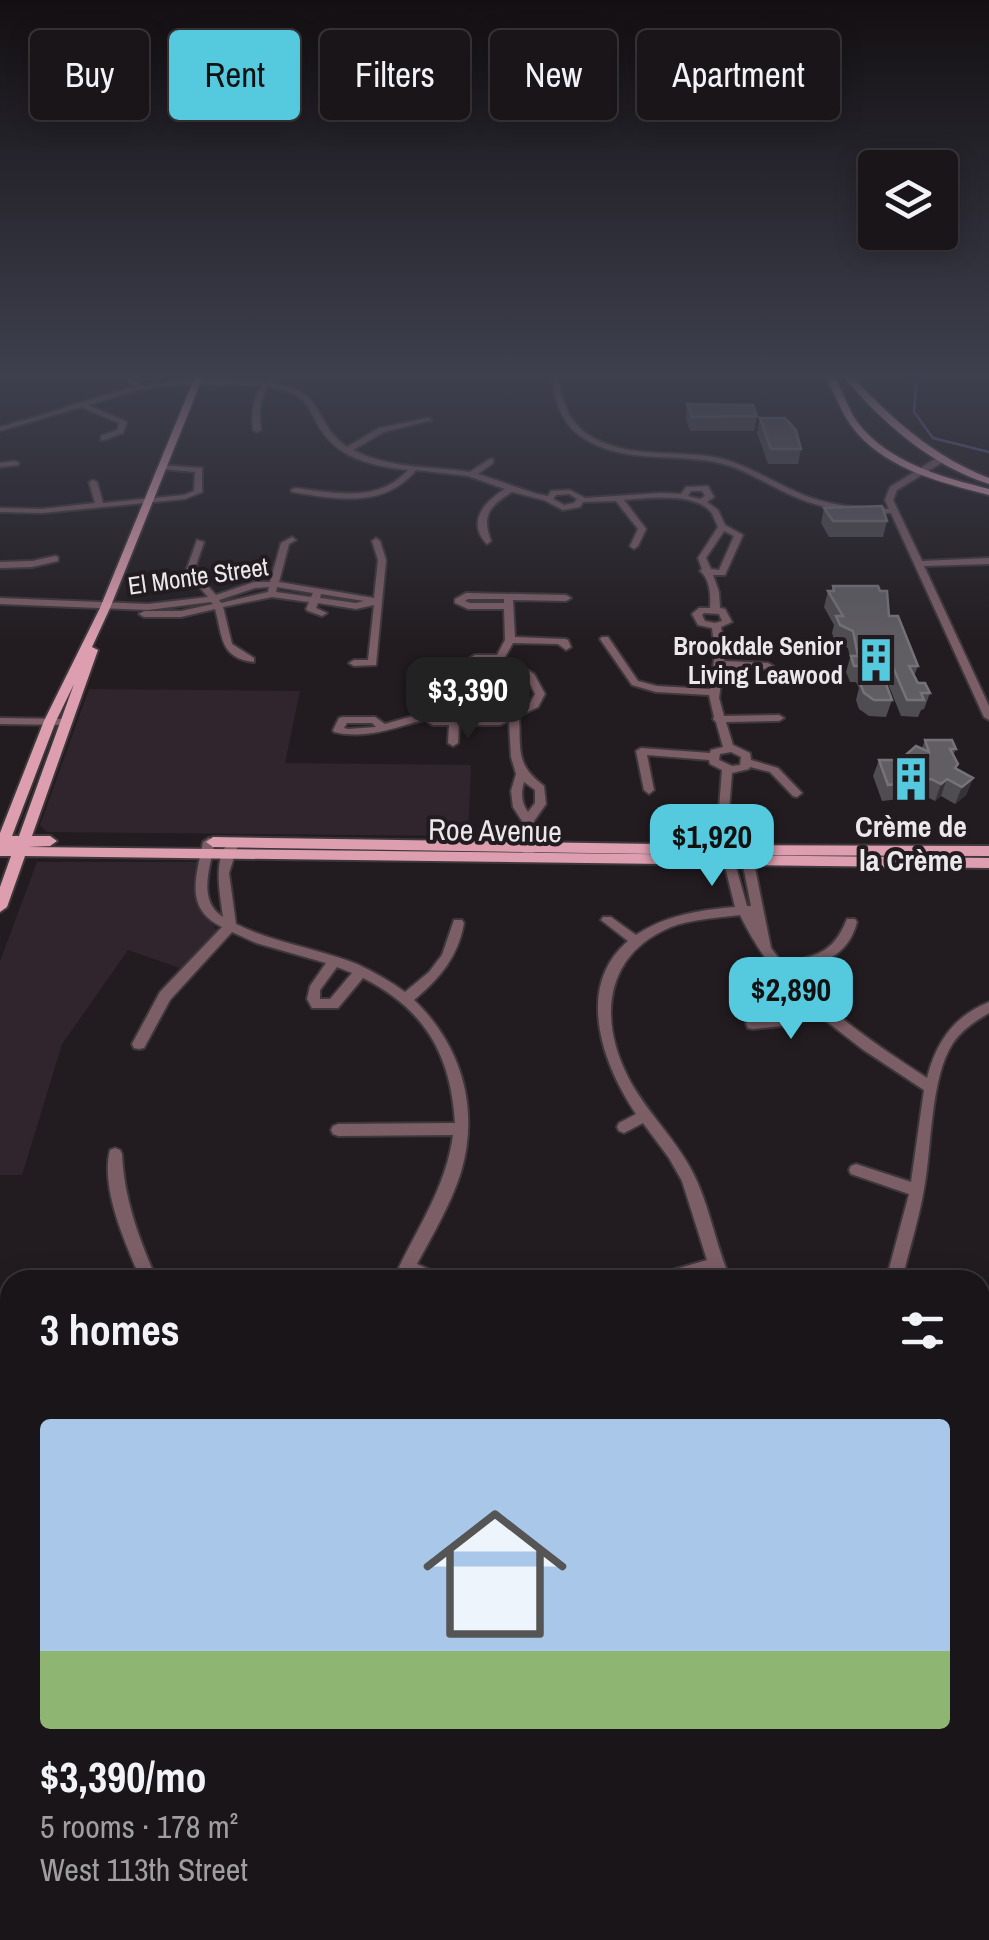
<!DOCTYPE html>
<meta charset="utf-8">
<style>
body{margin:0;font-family:"Archivo Narrow",sans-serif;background:#272225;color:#f1f3f6;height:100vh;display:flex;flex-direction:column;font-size:38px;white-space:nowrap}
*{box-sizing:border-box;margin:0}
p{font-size:32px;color:#9f9fa2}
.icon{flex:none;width:55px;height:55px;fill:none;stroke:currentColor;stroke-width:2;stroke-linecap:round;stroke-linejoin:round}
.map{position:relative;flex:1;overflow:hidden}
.sheet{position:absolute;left:0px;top:1270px;width:990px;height:670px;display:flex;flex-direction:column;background:#1a1518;border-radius:30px 30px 0 0;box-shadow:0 5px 25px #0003,0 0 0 2px #383437}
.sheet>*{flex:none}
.banner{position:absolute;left:30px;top:30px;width:930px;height:90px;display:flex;gap:20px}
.fabs{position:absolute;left:858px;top:150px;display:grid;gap:20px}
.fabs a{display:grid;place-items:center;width:100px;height:100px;border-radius:10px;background:#1a1518;box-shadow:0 5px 25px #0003,0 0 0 2px #383437;font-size:50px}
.price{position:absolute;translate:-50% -85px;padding:0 22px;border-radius:20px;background:#55cadf;color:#111;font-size:32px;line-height:65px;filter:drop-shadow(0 2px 5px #0008)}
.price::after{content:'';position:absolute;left:50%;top:60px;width:30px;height:22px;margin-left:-15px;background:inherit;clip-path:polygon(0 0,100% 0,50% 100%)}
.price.selected{background:#222;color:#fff}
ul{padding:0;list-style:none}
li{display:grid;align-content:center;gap:20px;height:530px;padding:0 40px}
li+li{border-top:2px solid #383437}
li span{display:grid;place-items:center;height:310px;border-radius:10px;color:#555}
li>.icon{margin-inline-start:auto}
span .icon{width:180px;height:180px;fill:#fffc;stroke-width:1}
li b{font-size:42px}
h2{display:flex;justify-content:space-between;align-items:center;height:120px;padding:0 40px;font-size:42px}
.tag{padding:0 35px;border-radius:10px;background:#1a1518;box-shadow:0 5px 25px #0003,0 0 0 2px #383437;font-size:35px;line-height:90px}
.tag.selected{background:#55cadf;color:#111}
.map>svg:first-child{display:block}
.built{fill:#30252d}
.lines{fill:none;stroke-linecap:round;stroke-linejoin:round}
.stream{stroke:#635e98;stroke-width:2.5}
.minor-casing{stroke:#3e383c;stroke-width:4}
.major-casing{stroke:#3e383c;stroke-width:4}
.minor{fill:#7c5e66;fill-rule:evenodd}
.major{fill:#dd9eaf;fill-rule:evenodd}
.wall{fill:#504d52}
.shaded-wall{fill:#363237}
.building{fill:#605d63;stroke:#767378;stroke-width:2.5}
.labels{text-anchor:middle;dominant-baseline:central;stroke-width:8;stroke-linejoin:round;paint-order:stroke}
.far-street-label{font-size:25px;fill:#ebe7ea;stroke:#221c20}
.far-poi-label{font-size:25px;font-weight:bold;fill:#ebe7ea;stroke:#221c20;text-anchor:end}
.poi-label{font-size:30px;font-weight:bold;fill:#ebe7ea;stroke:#221c20}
.street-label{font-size:30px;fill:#ebe7ea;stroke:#221c20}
</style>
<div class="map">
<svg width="989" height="1940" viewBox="0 0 989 1940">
<rect width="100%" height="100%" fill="#221c20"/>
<g class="built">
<path d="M89,689L300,691L285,763L471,765L468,836L47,832L40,825Z"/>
<path d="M37,862H199L197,876L203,910L217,931L180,968L128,950L62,1044L22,1175H0V961Z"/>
<path d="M0,1322H10V1453L0,1469Z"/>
<path d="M989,1831V1940H274L275,1930H980V1833Z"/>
</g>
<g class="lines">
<path class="stream" d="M909,374L916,385L914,412L933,438L989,452"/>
<g class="minor-casing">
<g id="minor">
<path d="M118,374H126L141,386L196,379L264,382L274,374H282L272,383C328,392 311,421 347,447L379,428L428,418L432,420L384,432L353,450C389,469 431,466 470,472L490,459H493V463L478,474L537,494L548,496L551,491L570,490L585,498L661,493L681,494L686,487L708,486L714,497L707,502L718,510L725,525L743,535L725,575H713L719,592L720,608L725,609L732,622L721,627L725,653L724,661L768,663L773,666L768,669L723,667L719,698L724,716L779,715L784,718L779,721L726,722L733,745L750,753L751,760L778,768L802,793L797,797L793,796L770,772L750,767L749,769L732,773L729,811L748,833L771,948L783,964C817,955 833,954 847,919H855L857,922C848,957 822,963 790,972C831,1014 878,1046 927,1078C936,1042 954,1016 989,1002V1013C975,1021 962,1030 953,1043C930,1078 932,1147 924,1189C919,1219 909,1250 902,1280H886L909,1194L851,1174L849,1170L851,1166L856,1164L911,1182L924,1090L862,1049L816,1013L791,1025L753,1029L748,1028L746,1024L748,1020L789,1015L808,1005C779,980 757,950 740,915C717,918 692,919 671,927C606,954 598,1016 627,1075C644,1110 674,1136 692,1171C710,1205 715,1245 731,1280H715L712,1273L688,1280H654L657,1275L662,1273L707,1260L682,1181L669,1158L643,1123L624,1133L619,1131L617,1127L619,1123L636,1114C603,1065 574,987 628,941L601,920L603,917H611L636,935C666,915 700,910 735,907L717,834L722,770L710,764L709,760L647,755L654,790L649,794L644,790L636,751L641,748L710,753L711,750L723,747L716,722L713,719L714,717L709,695L656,692L632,685L600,639L602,637H608L638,681L657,686L710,689L715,653L712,628L698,625L692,614L699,608H710C711,595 710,579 700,571L702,569L698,558L718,527C717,525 712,513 711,512C694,492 648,498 624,500L646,529L638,546L634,549L630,546L638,529L616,501L583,502L580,507L563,510L544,500L512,492C490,506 481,514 491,541L487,544C466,522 484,502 505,489L468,476L416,470C384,509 336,499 292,492L291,490L295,488C335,493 379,503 408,470C383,467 351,462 332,443C304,416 319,394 268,387C259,401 259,414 261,430L257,432L253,430C252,414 252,400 261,386L196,384L166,386L138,390L88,405L127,422L123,433L104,440H101V436L117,430L119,423L81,407L0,431V427C46,415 88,399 134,387ZM691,491H702L705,496L700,499L688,496ZM569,494L577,499L574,503L564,505L553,499L556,495ZM724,531L734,536L719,570L711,569L706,558ZM704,613L719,614L722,621L715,623L705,621L702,615ZM731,752L741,757L740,765L732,766L719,760L720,754ZM728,824L737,834L751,906H747L730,846Z"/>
<path d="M552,374H558C561,398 567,420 587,434C624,459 672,450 714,457C745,463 770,481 799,493C828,506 858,508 889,509L885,500L890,487L937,458H943V462L897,490L893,500L922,561L989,558V564L924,566L989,706V720L984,717L891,513C857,513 824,510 793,496C767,485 743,467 715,462C670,453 619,464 580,436C560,421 554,398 552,374Z"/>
<path d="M15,461L19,463L18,465L0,467V463Z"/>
<path d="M160,465L202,468V492L185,499L42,513L0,512V508L42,509L95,503L89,482L93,480L97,482L103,503L184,495L194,491L195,472L163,469H160Z"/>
<path d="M292,537L296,540L289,544L279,582L374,598L378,560L372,541L376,538L380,541L386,560L376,665L354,666L349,663L354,660H368L374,605L356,609L318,603L316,608L327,613L322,616L308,611L306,609L309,602L272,597L223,607L232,644L254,658V662C219,658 223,636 215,609L181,617H144L139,614L144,611H181L213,604L211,602L148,610L0,604V598L148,604L208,597L186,571L197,540L204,542L194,571L216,595L254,582H270L281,543ZM269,587L268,592L221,603L219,600L255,588ZM277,587L313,593L311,597L276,592ZM321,594L364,601L356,603L320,598Z"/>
<path d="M55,556L58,557V561L32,567L0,568V562L32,561Z"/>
<path d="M466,593L566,595L571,598L566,601L513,600L515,637L565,639L568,640L571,647L566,650L558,644L513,643L505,657L534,674L545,694L538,707L519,716C521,751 515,764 544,786L546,804L534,821L535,858L529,862L523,858L522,821L513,807L511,791L516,774L511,757L509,721L500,725H459L458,743L453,746L448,743L449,725H433L428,722L433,719H450V715C410,719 375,742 334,732L333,730L339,718L343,717H375L385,724L427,712L448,709H482L513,712L530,703L535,694L527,678L498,661H475L470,658L475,655H497L505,640L504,609H468L455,603V599ZM468,599H504V603H470L465,601ZM460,714L502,717L498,719H460ZM347,723H372L376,727L348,729L344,728ZM524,782L535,790V803L528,812C521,803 521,793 524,782Z"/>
<path d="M0,718L66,719L71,722L66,725L0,724Z"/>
<path d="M209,838L215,842C210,867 197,901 223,917C220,892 211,856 233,838L239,842L229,873L236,924C274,943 317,948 357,964C374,972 390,981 405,992L429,972L442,955L454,920H462L464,923C458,957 440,978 414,1000C461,1045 480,1108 461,1172C451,1204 433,1234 417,1264L442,1275L445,1280H420L411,1276L409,1280H393C415,1231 446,1189 453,1135L338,1136L333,1134L331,1130L333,1126L338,1124L455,1123C451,1055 425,1009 363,978L338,1008H312L307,999L310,986L326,963L256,943L232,932L170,1000L144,1048L139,1049L134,1048L132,1044L160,992L222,927C183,908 197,876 203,842ZM337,967L352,973L330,999H320V990Z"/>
<path d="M115,1148L120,1150L122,1154C124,1199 139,1239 157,1280H141C126,1245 100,1188 110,1150Z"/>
<path d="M980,1364L989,1366V1382L980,1380Z"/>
<path d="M989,1685V1705L980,1707V1687Z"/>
<path d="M251,1930H273L274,1940H252Z"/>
</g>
</g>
<g class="major-casing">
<g id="major">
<path d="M196,374H204L110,608L92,647L98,650L32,836H50L57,841L50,846L28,847L989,858V868L25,856L7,907L0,912V887L11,856H0V833L44,721L100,608ZM74,684L19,836H12L56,721Z"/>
<path d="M823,374H832C843,389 847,408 858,423C889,463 942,477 989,489V495C939,482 881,468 850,424C839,408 834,390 823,374Z"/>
<path d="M841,374H850C891,418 932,456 989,478V484C928,464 882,422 841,374Z"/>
<path d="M213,837L655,844L662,849L655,854L213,847L206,842Z"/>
<path d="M728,845L989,846V856L728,855L721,850Z"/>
</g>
</g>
<use href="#minor" class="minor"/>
<use href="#major" class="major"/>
</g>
<g class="wall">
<path d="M687,404L757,416L754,431H690L686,419Z"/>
<path d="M760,418L801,449L798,464H768L757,433Z"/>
<path d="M824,508L887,521L883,537H829L821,523Z"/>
<path d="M833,586L889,616L918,666L914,676L918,683L930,693L924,709L921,710L918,717L901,716L882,669L880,670L892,700L886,717L869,716L859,709L856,700L859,688L856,682H850L846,672L850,658L848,648L835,642L832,633L834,625L824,607L828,591H832Z"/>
<path d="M925,740L956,749L953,755L956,769L973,778L966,795L955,804L941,796L935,801L925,796L882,801L873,776L879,760H900L922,748Z"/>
</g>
<g class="shaded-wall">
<path d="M887,653L882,669L871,673L876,657Z"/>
<path d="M973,778L966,795L955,804L962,787Z"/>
<path d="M947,779L941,796L935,801L941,784Z"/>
</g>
<g class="building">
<path d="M687,404L753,405L757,416L692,417Z"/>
<path d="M760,418H785L796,430L801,449H771Z"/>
<path d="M882,506L887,521H833L824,508Z"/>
<path d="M833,586H878L880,591H887L889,616H898L918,666H909L918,683H925L930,693H921L924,700H907L887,653L876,657L892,700H874L864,693L860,683H868L864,673L861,666H854L851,656H858L853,631L840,625L836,616H843L828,591H834Z"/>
<path d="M925,740H952L956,749H950L958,764L955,768L973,778L962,787L947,779L941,784L931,779L888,785L879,760H900L916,746L929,752Z"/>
</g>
<linearGradient id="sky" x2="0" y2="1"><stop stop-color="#130f12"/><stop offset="0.58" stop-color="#3e404e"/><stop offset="1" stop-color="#3e404e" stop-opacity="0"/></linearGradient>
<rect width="989" height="646" fill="url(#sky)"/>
<defs>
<g id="building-bare" transform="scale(3.45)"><path d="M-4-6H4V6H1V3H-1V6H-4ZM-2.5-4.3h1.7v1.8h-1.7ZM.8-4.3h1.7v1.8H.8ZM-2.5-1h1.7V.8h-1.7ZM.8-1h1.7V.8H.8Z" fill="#55cadf" stroke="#221c20" stroke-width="2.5" paint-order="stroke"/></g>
</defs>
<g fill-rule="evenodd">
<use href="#building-bare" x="876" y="660"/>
<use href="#building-bare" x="911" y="779"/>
</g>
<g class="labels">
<g class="far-street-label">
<text transform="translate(198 576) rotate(-8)">El Monte Street</text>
</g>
<g class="far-poi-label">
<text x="843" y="646">Brookdale Senior<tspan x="843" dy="29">Living Leawood</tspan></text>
</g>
<g class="poi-label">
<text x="911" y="826">Crème de<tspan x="911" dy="34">la Crème</tspan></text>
</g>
<g class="street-label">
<text transform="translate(495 830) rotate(1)">Roe Avenue</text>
</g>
</g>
</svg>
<div class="fabs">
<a><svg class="icon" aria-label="layers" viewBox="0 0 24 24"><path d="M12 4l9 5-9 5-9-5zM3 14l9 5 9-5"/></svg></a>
</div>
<b class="price selected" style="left:468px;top:742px">$3,390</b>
<b class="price" style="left:712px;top:889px">$1,920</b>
<b class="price" style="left:791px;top:1042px">$2,890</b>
<div class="banner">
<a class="tag">Buy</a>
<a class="tag selected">Rent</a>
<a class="tag">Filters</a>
<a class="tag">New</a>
<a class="tag">Apartment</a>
</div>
<section class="sheet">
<h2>3 homes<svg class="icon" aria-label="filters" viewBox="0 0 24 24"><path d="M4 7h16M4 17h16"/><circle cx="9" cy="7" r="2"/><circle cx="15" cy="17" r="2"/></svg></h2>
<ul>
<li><span style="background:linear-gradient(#a9c7e8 75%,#8fb573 0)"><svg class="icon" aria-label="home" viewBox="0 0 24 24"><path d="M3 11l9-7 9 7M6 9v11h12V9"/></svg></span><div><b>$3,390/mo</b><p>5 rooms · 178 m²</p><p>West 113th Street</p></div></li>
</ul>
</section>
</div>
